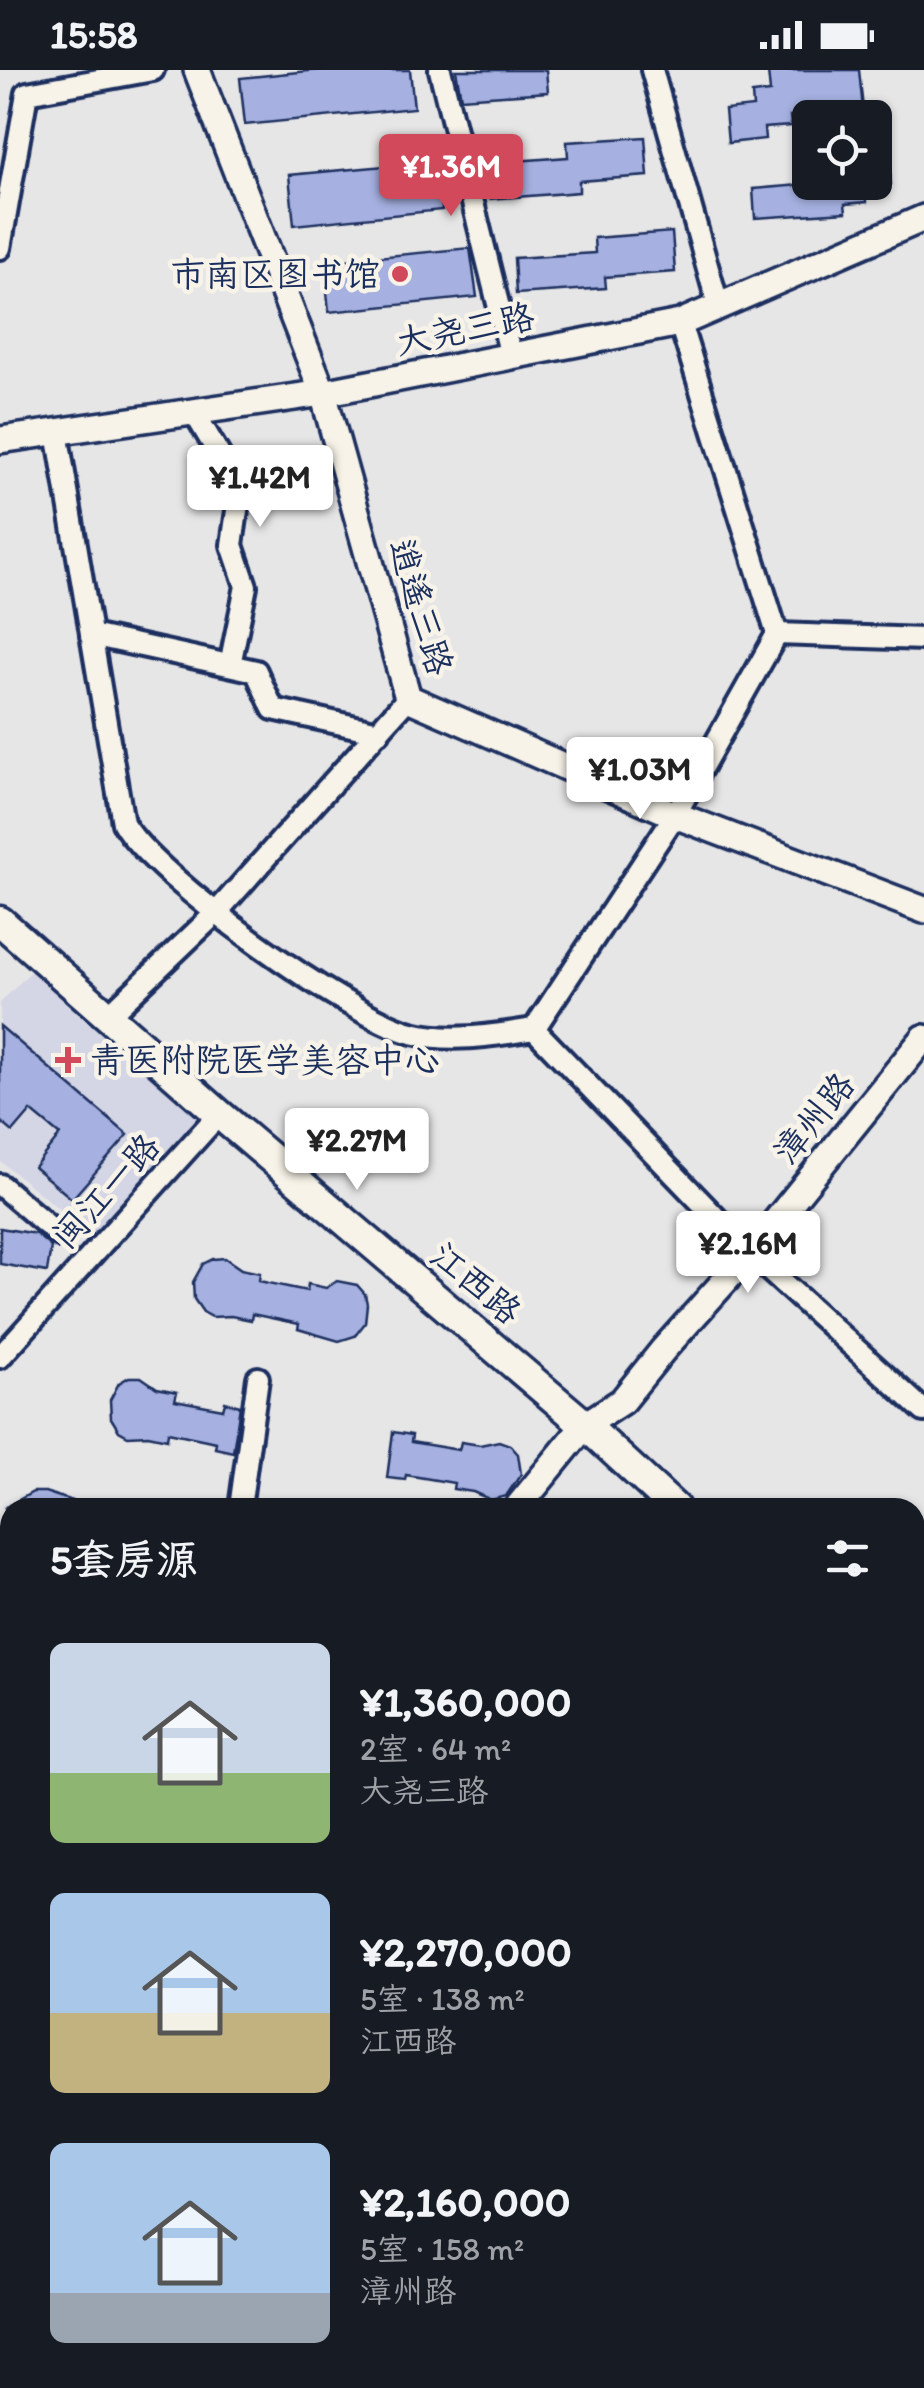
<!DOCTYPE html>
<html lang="zh">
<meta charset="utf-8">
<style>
body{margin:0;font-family:Itim,"LXGW WenKai TC",sans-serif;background:#242831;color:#f1f3f6;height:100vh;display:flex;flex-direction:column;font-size:38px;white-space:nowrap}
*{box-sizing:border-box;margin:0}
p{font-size:32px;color:#9ea1a6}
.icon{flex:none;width:55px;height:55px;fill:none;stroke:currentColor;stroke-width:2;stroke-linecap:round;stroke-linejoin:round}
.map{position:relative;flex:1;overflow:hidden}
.details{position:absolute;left:0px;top:1428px;width:925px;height:892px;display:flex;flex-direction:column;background:#171b24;border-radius:30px 30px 0 0;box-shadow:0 2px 8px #0004}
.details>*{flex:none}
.fabs{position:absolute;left:792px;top:30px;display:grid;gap:20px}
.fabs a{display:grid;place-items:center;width:100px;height:100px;border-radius:15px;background:#171b24;box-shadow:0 2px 8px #0004;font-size:50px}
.price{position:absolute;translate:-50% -85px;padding:0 22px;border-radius:10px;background:#fff;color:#222;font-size:32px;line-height:65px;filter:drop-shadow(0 2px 5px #0008)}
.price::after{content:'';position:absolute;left:50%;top:60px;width:30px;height:22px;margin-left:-15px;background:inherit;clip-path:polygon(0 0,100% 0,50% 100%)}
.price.current{background:#d1495b;color:#fff}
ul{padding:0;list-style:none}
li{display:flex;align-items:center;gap:30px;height:250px;padding:0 50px}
li span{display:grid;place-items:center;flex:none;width:280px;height:200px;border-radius:15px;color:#555}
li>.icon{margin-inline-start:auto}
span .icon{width:120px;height:120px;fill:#fffc;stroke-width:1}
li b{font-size:42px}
h2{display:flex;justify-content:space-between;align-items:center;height:120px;padding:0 50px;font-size:42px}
.status{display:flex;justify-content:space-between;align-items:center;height:70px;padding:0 50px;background:#171b24;direction:ltr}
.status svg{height:28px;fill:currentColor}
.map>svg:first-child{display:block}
.built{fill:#d4d6e5}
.green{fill:#b1df9e;stroke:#66877e;stroke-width:2.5}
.building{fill:#a6b1e1;stroke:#1b2f5e;stroke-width:2.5}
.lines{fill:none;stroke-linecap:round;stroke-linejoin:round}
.minor-casing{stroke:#1b2f5e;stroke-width:28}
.tertiary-casing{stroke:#1b2f5e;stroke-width:32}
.secondary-casing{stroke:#1b2f5e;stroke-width:35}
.minor{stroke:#f7f3e8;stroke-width:20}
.tertiary{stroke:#f7f3e8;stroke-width:25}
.secondary{stroke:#f7f3e8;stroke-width:28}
.poi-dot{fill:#d1495b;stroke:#f7f3e8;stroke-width:4}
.labels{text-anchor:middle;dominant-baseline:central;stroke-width:9;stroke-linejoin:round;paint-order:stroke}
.poi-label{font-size:35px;fill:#1b2f5e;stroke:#f7f3e8;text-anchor:end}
.street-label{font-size:35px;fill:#1b2f5e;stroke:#f7f3e8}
</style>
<div class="status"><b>15:58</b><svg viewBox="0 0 49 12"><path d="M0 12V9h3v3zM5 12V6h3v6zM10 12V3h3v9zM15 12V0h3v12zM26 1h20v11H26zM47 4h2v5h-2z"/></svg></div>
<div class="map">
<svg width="924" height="2318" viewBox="0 0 924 2318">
<rect width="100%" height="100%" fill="#e7e6e7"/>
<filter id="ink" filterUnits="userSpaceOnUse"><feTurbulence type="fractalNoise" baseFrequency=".01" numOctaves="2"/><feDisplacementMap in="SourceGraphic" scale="20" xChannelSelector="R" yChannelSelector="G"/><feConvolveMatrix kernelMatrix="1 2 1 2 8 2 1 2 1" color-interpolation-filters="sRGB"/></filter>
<g filter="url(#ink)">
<g class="built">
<path d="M32,900L202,1046L95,1168L0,1091V933Z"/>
<path d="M0,1479L10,1487V1784L0,1787Z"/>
<path d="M361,2310H538V2318H362Z"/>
</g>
<path class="green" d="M915,2048H924V2208L915,2217Z"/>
<g class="building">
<path d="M318,0H410L414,38L245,55L240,8Z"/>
<path d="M456,0H546L548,22L461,28Z"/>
<path d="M790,0H859L863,39L790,46L791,56L764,58L765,69L728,73L725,40L753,37L752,24L770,22L768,2Z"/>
<path d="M875,62H887L891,114L875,115Z"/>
<path d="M645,67L648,106L579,111V122L490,129L487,93L568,87L567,72Z"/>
<path d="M438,91L442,140L294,155L289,105Z"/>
<path d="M836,112H866L867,132L845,134L846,142L755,148L753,119Z"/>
<path d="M672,162L675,202L605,207L606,218L516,224L514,188L595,183L594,168Z"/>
<path d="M470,178L477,227L329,242L324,192Z"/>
<path d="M0,956L128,1065L72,1129L34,1097L60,1065L31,1041L13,1062L0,1051Z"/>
<path d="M0,1158L36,1164L51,1177L47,1202L0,1194Z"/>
<path d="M225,1188L241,1199L260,1203L259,1211L307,1221L308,1214L326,1218L337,1211L357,1215L365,1224L367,1234L365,1253L355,1266L339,1271L298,1259L299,1254L252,1244L251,1250L231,1246L212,1247L203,1242L194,1229L193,1212L203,1194L213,1189Z"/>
<path d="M129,1307H141L157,1318L177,1322L175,1330L223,1339L225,1332L240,1336L233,1382L215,1378L216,1372L168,1362L167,1369L148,1365L128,1366L119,1361L111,1348L110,1330L119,1313Z"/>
<path d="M393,1362L412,1365L411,1372L459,1380L461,1372L480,1375L499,1371L510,1375L518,1384L521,1404L506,1426L491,1430L473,1422L453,1419L454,1413L406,1405L405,1410L387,1408Z"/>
<path d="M33,1422H45L81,1434V1438H4Z"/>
</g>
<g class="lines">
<g class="minor-casing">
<g id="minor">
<path d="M440,0L511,286"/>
<path d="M652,0L719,238"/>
<path d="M0,178L27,23L153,0"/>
<path d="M194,342L240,420L232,475L246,516L230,595"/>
<path d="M57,362L123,753C155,808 350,948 412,963C452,973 495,965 534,959L675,745L777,564L680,253"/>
<path d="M777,564L924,569"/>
<path d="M91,565L256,601L273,639L379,662"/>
<path d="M108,946L216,843L408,628"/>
<path d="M534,959L750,1183L924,1341"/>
<path d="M0,1115L60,1166"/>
<path d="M0,1287L219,1044"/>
<path d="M240,1438L258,1308"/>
<path d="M915,1481L924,1470"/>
<path d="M0,1522H10"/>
<path d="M0,2085L10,2095"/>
<path d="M0,2262L10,2272"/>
</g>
</g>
<g class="tertiary-casing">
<g id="tertiary">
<path d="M197,0L323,323L408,628L675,745L924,840"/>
<path d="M0,370L323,323L680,253L924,148"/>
<path d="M517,1438L585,1355L622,1331L663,1280L750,1183L924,968"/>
<path d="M0,1813L10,1810"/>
<path d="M0,1937L10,1948"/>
<path d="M337,2310L339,2318"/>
</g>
</g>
<g class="secondary-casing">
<g id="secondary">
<path d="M0,851L219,1044L585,1355L675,1438"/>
<path d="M915,1651L924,1658"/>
<path d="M915,1806L924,1799"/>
<path d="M915,1834L924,1826"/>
<path d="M270,2318L279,2310"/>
<path d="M300,2318L310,2310"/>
</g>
</g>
<use href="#minor" class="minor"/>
<use href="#tertiary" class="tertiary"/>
<use href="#secondary" class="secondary"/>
</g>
</g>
<g class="poi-dot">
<circle cx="400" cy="204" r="10"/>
<path d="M63 975h10v10h10v10h-10v10h-10v-10h-10v-10h10z"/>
</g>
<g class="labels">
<g class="poi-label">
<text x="380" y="204">市南区图书馆</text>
<text x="90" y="990" text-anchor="start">青医附院医学美容中心</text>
</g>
<g class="street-label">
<text transform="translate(465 259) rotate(-11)">大尧三路</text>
<text transform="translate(421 537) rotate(73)">逍遥三路</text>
<text transform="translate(814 1048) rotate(-51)">漳州路</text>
<text transform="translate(106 1121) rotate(-48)">闽江一路</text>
<text transform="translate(476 1213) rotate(40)">江西路</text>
</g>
</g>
</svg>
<div class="fabs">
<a><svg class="icon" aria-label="locate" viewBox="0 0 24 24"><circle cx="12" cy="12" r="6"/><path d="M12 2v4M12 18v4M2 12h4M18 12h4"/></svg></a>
</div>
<b class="price current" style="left:451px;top:149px">¥1.36M</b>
<b class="price" style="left:260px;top:460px">¥1.42M</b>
<b class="price" style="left:640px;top:752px">¥1.03M</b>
<b class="price" style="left:357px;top:1123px">¥2.27M</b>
<b class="price" style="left:748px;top:1226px">¥2.16M</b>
<section class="details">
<h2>5套房源<svg class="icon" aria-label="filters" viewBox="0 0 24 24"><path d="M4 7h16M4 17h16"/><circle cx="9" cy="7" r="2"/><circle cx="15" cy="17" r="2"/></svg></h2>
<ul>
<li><span style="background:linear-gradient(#c9d6e8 65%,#8fb573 0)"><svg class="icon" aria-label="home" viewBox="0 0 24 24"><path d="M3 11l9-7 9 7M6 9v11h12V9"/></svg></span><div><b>¥1,360,000</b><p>2室 · 64 m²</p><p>大尧三路</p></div></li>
<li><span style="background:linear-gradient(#a9c7e8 60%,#c2b280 0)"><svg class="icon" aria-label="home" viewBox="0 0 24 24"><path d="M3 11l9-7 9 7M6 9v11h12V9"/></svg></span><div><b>¥2,270,000</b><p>5室 · 138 m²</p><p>江西路</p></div></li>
<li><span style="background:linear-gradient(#a9c7e8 75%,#9aa5b1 0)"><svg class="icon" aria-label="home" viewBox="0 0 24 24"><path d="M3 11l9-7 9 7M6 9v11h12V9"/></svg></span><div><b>¥2,160,000</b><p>5室 · 158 m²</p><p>漳州路</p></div></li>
</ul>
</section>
</div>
